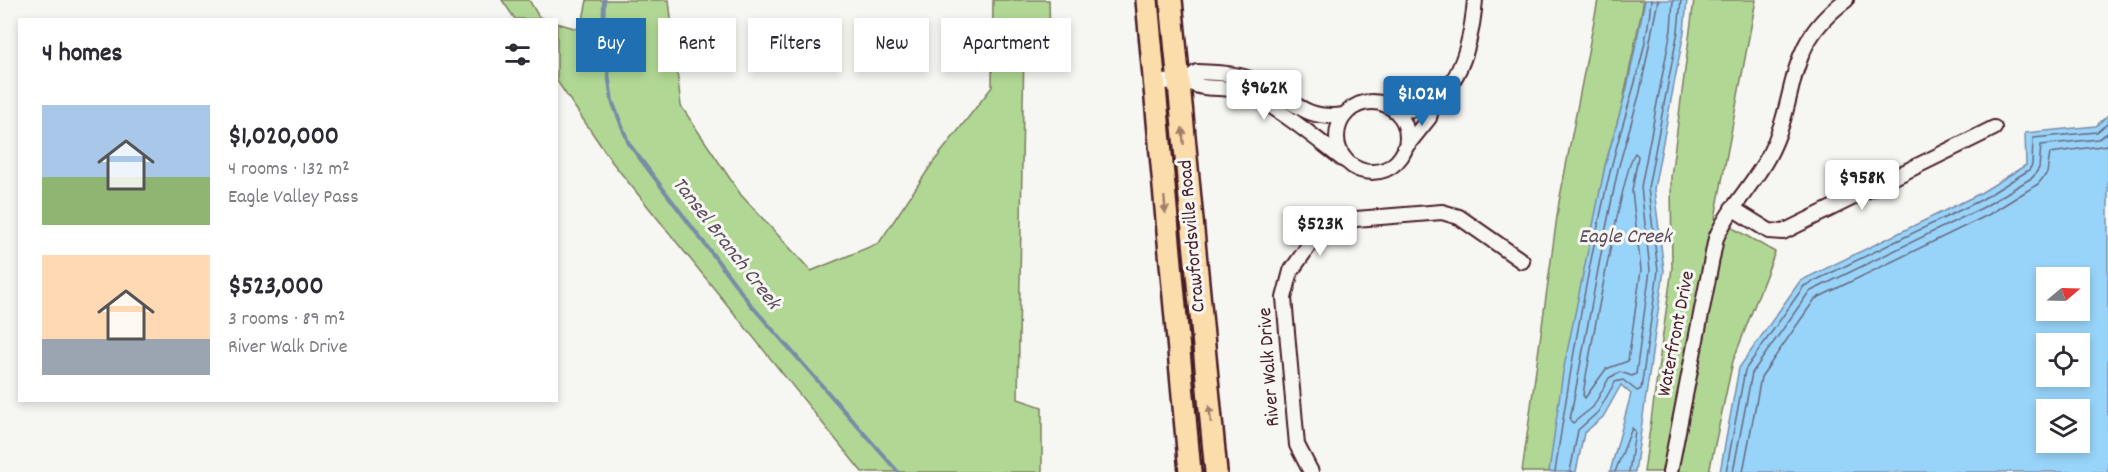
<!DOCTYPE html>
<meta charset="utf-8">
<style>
body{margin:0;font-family:Dekko,sans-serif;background:#f7f7f7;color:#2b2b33;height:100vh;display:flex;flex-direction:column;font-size:22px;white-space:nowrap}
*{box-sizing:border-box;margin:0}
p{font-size:20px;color:#7c7c81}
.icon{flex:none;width:33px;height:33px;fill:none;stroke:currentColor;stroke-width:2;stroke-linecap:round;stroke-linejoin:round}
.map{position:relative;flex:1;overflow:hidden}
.drawer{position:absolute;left:18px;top:18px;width:540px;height:384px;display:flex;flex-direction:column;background:#fff;border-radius:0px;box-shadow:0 3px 9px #0003}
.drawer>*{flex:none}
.top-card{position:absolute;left:576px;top:18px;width:570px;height:54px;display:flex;gap:12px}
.needle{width:39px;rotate:71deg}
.tools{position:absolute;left:2036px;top:267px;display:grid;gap:12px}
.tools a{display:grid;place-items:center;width:54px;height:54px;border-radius:0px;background:#fff;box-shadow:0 3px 9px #0003;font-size:30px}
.price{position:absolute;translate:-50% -51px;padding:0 14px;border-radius:6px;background:#fff;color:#222;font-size:20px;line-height:39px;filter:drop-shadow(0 2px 3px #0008)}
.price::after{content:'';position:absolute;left:50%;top:36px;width:18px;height:14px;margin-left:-9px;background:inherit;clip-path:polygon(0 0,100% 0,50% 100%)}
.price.selected{background:#1f6fb2;color:#fff}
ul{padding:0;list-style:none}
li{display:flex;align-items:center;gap:18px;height:150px;padding:0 24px}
li span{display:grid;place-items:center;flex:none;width:168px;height:120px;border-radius:0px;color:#555}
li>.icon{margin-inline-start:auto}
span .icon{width:72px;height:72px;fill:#fffc;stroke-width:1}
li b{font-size:26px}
h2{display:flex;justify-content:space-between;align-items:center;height:72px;padding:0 24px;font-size:26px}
.pill{padding:0 21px;border-radius:0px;background:#fff;box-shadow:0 3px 9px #0003;font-size:21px;line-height:54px}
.pill.selected{background:#1f6fb2;color:#fff}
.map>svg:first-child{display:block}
.green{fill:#b0d894;stroke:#7d7c60;stroke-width:1.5}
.water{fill:#98d4f9;stroke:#798ca7;stroke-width:1.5;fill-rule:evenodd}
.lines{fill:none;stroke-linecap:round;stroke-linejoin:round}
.shore{stroke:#69677d;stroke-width:1.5}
.stream{stroke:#798ca7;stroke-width:4}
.minor-casing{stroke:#4a1f2b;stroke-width:18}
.primary-casing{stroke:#4a1f2b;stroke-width:26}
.minor{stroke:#f6f6f2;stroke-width:14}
.primary{stroke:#fbddab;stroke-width:21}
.oneway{fill:#a27e6b}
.labels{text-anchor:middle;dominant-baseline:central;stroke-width:6;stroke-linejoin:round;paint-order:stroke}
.street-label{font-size:20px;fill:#4a1f2b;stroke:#f6f6f2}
.water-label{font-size:21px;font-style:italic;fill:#5e4c5e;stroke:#f6f6f2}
</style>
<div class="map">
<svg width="2108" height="472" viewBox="0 0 2108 472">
<rect width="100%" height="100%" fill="#f6f6f2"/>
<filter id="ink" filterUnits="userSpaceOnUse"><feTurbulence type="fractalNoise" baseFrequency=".0167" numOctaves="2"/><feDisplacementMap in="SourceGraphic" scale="12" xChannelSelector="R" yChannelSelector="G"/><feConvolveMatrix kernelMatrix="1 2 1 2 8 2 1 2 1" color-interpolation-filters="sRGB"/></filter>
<g filter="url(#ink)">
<g class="green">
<path d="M502,0H529L539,17L547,19H515Z"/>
<path d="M587,0H669L681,106L741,195L811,271L879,243L932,164L992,87L993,0H1049L1050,45L1024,46L1018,399L1042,407V472H862L612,162L557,81V23L581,30Z"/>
<path d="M1598,0H1644L1622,106L1605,166L1549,472H1522L1559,202Z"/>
<path d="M1694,0H1756L1715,218L1775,252L1733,361L1709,472H1644L1672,268L1671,177Z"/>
</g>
<g class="water">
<path d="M1645,0H1687L1684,32L1654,189L1664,270L1635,472H1610L1631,394L1621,385L1603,417L1584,433L1576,472H1549L1563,372L1590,240L1605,166L1627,88Z"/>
<path d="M2108,115V472H1720L1739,368L1800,281L1979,194L2026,165L2025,133L2096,126ZM2046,278H2079V310H2046ZM2046,344H2079V376H2046ZM2046,410H2079V442H2046Z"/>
</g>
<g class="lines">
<g class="shore">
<path d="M1658,0L1640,92L1618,169L1603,243L1570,420L1573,423L1593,407L1609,378L1620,372L1632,376L1636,374L1650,270L1641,187L1671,30L1673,0"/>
<path d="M1635,153L1638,156L1632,191L1641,270L1628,361L1606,369L1585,398L1583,395L1586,376C1591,348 1625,161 1635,153Z"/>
<path d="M1555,472C1570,370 1587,268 1611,168C1624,114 1647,56 1651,0"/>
<path d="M1570,472L1578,430L1598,412L1615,382L1623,380L1637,391L1641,389L1658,271L1648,188L1678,31L1681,0"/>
<path d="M1615,472L1632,428L1635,431L1629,472"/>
<path d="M1726,472L1745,370L1804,286L1981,200L2029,170L2032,165L2033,138L2097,132L2108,123"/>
<path d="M1733,472L1752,373L1809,292L1984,207L2033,177L2039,168L2041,145L2098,139L2108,133"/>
<path d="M1743,472L1761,377L1815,299L1988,215L2038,184L2047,173L2050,153L2108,145"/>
</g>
<path class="stream" d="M604,0L603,39L612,101L629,144L751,305L898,472"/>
<g class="minor-casing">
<g id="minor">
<path d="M1187,80C1203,93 1224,84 1244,92C1275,104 1316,139 1344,160"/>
<path d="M1153,83L1187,80L1197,72C1218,73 1240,73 1260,83C1292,99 1304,121 1344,115"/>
<circle cx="1372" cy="137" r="35"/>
<path d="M1395,110C1456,115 1471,47 1475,0"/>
<path d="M1405,148L1429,118L1433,103"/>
<path d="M1732,208L1769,231L1783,232L1994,128"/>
<path d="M1311,472L1297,445L1284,298L1291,271L1310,244L1326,231L1356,219L1442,212L1459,217L1522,261"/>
<path d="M1670,472L1716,238C1729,208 1753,185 1768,157C1801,95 1781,48 1846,0"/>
</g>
</g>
<g class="primary-casing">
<g id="primary">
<path d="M1147,0L1190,472"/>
<path d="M1171,0L1216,472"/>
</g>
</g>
<use href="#minor" class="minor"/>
<use href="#primary" class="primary"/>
</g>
<defs><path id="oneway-solid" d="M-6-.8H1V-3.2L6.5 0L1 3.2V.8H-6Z" transform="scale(1.5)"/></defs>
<g class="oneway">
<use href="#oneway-solid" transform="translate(1183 136) rotate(-95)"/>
<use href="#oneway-solid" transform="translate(1165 205) rotate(85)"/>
<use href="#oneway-solid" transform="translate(1210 414) rotate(-96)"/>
</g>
</g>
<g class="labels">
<g class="street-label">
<text transform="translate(1193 236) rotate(-95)">Crawfordsville Road</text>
<text transform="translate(1677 334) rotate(-79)">Waterfront Drive</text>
<text transform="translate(1270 367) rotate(-94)">River Walk Drive</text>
</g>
<g class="water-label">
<text x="1625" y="238">Eagle Creek</text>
<text transform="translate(725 244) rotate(52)">Tansel Branch Creek</text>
</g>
</g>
</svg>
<div class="tools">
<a><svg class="needle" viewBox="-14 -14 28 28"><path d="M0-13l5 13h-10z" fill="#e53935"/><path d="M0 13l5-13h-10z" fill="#7c7c81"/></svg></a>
<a><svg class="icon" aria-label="locate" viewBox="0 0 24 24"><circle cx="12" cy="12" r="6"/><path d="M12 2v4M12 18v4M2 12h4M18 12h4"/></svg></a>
<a><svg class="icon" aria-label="layers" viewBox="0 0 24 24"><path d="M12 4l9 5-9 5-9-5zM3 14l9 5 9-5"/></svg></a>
</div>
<b class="price" style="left:1264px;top:121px">$962K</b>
<b class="price selected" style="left:1422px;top:127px">$1.02M</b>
<b class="price" style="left:1862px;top:211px">$958K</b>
<b class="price" style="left:1320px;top:257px">$523K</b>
<div class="top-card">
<a class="pill selected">Buy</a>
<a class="pill">Rent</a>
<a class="pill">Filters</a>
<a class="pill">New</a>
<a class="pill">Apartment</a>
</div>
<section class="drawer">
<h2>4 homes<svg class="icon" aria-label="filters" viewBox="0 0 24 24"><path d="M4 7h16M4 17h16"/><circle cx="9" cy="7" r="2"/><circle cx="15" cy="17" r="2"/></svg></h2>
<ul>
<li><span style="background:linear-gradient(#a9c7e8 60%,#8fb573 0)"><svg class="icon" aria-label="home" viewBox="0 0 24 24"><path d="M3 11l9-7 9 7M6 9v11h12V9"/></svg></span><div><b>$1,020,000</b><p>4 rooms · 132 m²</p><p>Eagle Valley Pass</p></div></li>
<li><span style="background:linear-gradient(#ffd9b3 70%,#9aa5b1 0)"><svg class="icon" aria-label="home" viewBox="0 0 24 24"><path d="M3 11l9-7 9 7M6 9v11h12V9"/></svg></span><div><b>$523,000</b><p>3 rooms · 89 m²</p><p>River Walk Drive</p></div></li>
</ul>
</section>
</div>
